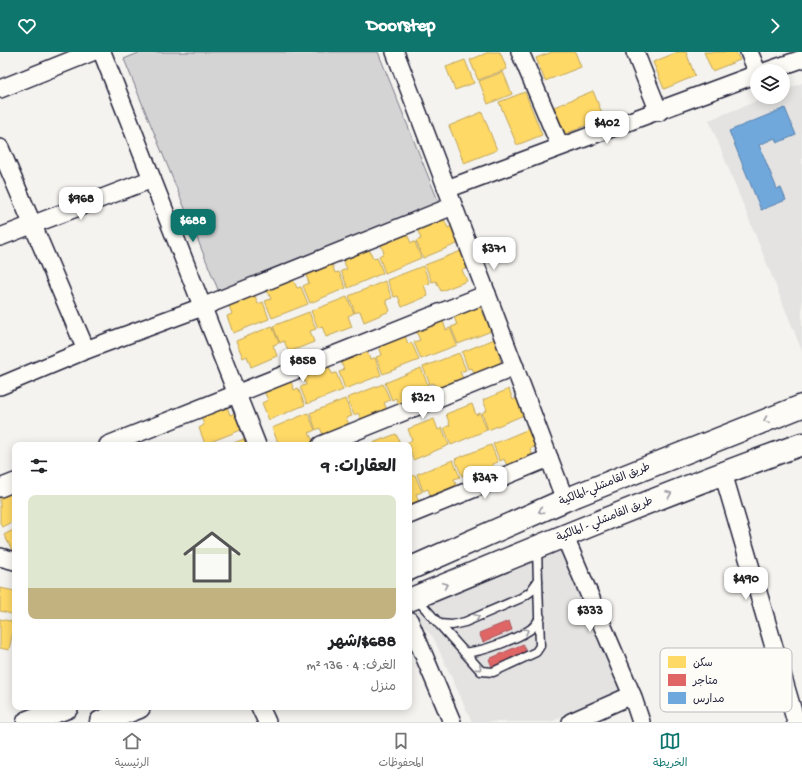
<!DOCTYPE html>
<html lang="ar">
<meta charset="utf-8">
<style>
body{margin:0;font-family:"Gochi Hand","Playpen Sans Arabic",sans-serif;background:#f6f6f6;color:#202124;direction:rtl;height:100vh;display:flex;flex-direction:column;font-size:15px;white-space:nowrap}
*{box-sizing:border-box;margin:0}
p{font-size:13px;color:#757577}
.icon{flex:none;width:22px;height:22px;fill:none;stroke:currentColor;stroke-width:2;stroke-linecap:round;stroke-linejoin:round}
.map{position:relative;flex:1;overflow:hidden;direction:ltr}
.side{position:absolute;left:12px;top:390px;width:400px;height:268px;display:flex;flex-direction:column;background:#fff;border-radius:8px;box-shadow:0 2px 10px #0003;direction:rtl}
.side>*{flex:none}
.tools{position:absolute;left:750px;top:12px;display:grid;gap:8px}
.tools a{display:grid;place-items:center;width:40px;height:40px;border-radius:50%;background:#fff;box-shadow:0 2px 10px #0003;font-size:20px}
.price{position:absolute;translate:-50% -34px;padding:0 9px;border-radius:8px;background:#fff;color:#222;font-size:13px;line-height:26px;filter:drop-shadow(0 1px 2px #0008)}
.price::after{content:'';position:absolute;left:50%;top:24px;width:12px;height:9px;margin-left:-6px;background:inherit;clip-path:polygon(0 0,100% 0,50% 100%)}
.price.active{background:#0f766e;color:#fff}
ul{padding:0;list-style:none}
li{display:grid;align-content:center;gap:8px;height:212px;padding:0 16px}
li+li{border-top:1px solid #e0e0e0}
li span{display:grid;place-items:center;height:124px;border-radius:8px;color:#555}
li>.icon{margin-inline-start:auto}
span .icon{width:72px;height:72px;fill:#fffc;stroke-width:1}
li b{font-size:17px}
h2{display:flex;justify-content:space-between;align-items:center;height:48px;padding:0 16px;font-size:17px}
header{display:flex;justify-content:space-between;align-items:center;height:52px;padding:0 16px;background:#0f766e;color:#fff;font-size:18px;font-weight:700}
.tab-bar{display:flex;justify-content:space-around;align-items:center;height:56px;border-top:1px solid #e0e0e0;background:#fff;font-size:11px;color:#757577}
.tab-bar a{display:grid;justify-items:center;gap:2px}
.tab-bar .active{color:#0f766e}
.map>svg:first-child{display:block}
.built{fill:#e4e3e2}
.green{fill:#d5d4d5;stroke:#7c7b88}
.homes{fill:#ffd966;stroke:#bda259}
.shops{fill:#e06666;stroke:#a75259}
.schools{fill:#6fa8dc;stroke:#5880ac}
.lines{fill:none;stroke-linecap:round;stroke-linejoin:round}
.lane-casing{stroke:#22223b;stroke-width:11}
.street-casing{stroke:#22223b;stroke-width:20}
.highway-casing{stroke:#22223b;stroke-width:25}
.lane{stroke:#fdfcf7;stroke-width:8}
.street{stroke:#fdfcf7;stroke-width:17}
.highway{stroke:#fdfcf7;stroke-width:22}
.oneway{stroke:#9a9aa2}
.labels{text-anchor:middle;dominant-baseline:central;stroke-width:4;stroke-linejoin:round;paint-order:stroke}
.street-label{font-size:11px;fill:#22223b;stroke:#fdfcf7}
.key{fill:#fdfcf7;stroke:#bbbbbf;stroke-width:1}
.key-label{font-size:11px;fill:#22223b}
</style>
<header><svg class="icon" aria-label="forward" viewBox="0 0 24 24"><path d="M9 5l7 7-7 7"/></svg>Doorstep<svg class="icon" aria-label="heart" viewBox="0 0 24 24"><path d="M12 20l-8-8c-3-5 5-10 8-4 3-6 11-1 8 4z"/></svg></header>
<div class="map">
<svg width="802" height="670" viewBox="0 0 802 670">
<rect width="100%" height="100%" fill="#f4f3ef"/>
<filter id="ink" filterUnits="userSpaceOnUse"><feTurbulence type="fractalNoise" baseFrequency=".025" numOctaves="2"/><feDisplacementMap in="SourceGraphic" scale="8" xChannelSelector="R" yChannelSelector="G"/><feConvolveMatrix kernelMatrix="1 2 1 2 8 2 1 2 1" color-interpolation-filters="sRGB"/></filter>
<g filter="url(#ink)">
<g class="built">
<path d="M802,31V299L709,68L767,45H783V39Z"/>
<path d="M560,496L622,639L551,670H472L433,585L417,569L412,557Z"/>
</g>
<path class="green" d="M141,0H378L439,151L219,240L124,7Z"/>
<g class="homes">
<path d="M489,0H500L507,17L478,28L470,8Z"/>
<path d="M552,0H575L581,15L545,29L536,6Z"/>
<path d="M678,0H686L695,24L664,37L653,10Z"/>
<path d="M704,0H736L740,8L712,19Z"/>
<path d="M465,8L474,31L455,38L446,15Z"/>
<path d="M503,20L512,42L488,52L479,29Z"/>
<path d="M593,39L604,66L565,82L554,55Z"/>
<path d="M525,40L542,83L517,93L499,50Z"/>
<path d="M482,60L497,98L464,111L449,74Z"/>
<path d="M443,165L448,176L452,174L459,191L423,206L416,189L421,187L417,176Z"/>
<path d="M406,180L411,191L415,190L421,206L385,221L379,204L384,201L380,191Z"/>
<path d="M368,195L373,206L377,205L383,221L348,236L341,219L347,217L342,206Z"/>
<path d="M461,199L468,216L462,218L467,229L441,239L436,229L432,230L425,213Z"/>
<path d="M331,210L335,221L339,220L346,236L310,251L303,234L309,231L305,221Z"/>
<path d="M423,214L430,231L424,233L428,244L402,255L398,244L394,245L387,228Z"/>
<path d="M292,226L297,236L301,235L308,252L272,266L265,249L271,247L266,236Z"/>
<path d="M385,229L392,246L386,248L390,259L364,270L360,259L355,261L349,244Z"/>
<path d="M254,241L258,252L263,250L269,267L233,281L227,264L232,262L228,251Z"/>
<path d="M347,245L354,261L348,264L352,275L326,285L322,274L318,276L311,259Z"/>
<path d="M479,252L483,263L487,261L494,278L458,292L451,275L457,273L453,262Z"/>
<path d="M309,260L316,277L310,279L314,290L289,300L284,289L280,291L273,274Z"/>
<path d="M442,266L446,278L450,276L457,293L421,307L414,290L420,288L415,277Z"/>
<path d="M272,274L279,291L273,293L277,304L251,315L247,304L243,306L236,289Z"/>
<path d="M404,281L408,292L412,291L419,308L383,322L376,305L382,303L378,292Z"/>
<path d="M497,286L504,303L499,305L503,316L477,327L472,316L468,317L462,300Z"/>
<path d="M366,297L370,307L375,306L381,323L345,337L339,320L344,318L340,307Z"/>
<path d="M459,301L466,318L460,320L465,331L439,342L434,331L430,332L423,315Z"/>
<path d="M328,312L332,322L336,321L343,338L307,352L300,335L306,333L302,322Z"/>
<path d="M421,316L428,333L422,336L426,347L400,357L396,346L392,348L385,331Z"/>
<path d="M290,327L294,338L298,336L305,353L269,368L262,351L268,348L263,337Z"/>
<path d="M383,332L390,348L384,351L389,362L363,372L358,361L354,363L347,346Z"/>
<path d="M509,337L513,348L517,346L524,363L488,378L482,361L487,358L483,348Z"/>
<path d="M345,347L352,364L346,366L351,377L325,387L320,376L316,378L310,361Z"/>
<path d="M226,352L230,363L235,361L241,378L205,392L199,376L204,373L200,362Z"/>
<path d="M472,352L476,363L480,361L487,378L451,393L444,376L450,373L446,362Z"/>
<path d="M308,361L315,378L309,381L314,391L284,393L283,391L279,393L272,376Z"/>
<path d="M434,367L438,378L442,376L449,393L413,408L409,393L407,391L412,388L408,377Z"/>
<path d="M529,377L536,394L530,397L535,408L509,418L504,407L500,409L493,392Z"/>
<path d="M396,382L401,393L405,391V393L370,392Z"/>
<path d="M244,387L247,393H228Z"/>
<path d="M491,393L498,410L492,412L496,423L470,433L466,422L462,424L455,407Z"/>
<path d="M453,408L460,425L454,427L458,438L432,448L428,437L423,439L417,422Z"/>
<path d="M415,423L422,440L416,442L420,453L409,458V425Z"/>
<path d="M11,440L15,447V468L2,475L0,471V446Z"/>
<path d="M15,477V503L4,483Z"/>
<path d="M0,536L15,539V563L0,559Z"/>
<path d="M0,567L15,570L9,598L0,596Z"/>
</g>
<g class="shops">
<path d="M509,569L512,578L483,590L479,581Z"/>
<path d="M523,592L526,600L492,615L489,607Z"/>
</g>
<path class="schools" d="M785,56L796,83L777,91L775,86L759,93L777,137L781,136L786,148L761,158L729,79Z"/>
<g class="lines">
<g class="lane-casing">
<g id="lane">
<path d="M416,546L481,619L493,620L536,600L540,594L537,497"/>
<path d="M439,572L452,573L465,570L521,546L530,540L538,529"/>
<path d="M464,600C479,602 518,586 531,577C535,574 538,570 540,565"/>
</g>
</g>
<g class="street-casing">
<g id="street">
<path d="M102,0L257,393"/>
<path d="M395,0L565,448"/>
<path d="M520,0L560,94"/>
<path d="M635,0L659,60"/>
<path d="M749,0L757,19"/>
<path d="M767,19L802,7"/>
<path d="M0,37L92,0"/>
<path d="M0,96L86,298"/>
<path d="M447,137L757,22"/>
<path d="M0,185L152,127"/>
<path d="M0,334L86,298L202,255L453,154"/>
<path d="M108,393L487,242"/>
<path d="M321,393L515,315"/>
<path d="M723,421L796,670"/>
<path d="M0,436L15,430"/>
<path d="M409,463L549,406"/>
<path d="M564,483L632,643L641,670"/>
<path d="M0,505L15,509"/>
<path d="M409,568L452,670"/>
<path d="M260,655L267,670"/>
<path d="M571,670L632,643"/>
</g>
</g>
<g class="highway-casing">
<g id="highway">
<path d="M409,517L565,448L802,354"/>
<path d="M409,548C539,494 669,440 802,392"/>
<path d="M28,670L67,655"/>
<path d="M101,670L139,655"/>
</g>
</g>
<use href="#lane" class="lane"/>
<use href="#street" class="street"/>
<use href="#highway" class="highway"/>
</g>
<defs><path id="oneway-chevron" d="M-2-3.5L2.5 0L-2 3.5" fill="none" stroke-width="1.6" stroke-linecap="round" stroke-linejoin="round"/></defs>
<g class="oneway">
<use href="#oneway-chevron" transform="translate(766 368) rotate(158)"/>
<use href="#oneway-chevron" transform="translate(669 442) rotate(-22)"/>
<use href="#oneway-chevron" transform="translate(541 459) rotate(156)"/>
<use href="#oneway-chevron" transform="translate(445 533) rotate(-23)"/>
<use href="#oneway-chevron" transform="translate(477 565) rotate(-23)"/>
<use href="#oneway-chevron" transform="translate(526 579) rotate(-28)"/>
<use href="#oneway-chevron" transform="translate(479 616) rotate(42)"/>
</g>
</g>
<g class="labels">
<g class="street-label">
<text transform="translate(605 433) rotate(-22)">طريق القامشلي-المالكية</text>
<text transform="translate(605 468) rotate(-22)">طريق القامشلي - المالكية</text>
</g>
</g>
<rect x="660" y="596" width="132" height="64" rx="6" class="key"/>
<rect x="668" y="604" width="18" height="12" fill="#ffd966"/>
<rect x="668" y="622" width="18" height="12" fill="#e06666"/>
<rect x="668" y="640" width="18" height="12" fill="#6fa8dc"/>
<g class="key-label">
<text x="693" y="614">سكن</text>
<text x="693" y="632">متاجر</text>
<text x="693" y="650">مدارس</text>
</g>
</svg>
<div class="tools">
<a><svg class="icon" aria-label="layers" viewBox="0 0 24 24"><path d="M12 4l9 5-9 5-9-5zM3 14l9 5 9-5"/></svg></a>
</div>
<b class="price" style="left:607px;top:93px">$402</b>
<b class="price" style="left:81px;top:169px">$968</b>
<b class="price active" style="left:193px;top:191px">$688</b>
<b class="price" style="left:494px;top:219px">$371</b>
<b class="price" style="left:303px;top:331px">$858</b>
<b class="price" style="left:423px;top:368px">$321</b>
<b class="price" style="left:485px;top:448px">$347</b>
<b class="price" style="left:746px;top:549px">$490</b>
<b class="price" style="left:590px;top:581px">$333</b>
<section class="side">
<h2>العقارات: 9<svg class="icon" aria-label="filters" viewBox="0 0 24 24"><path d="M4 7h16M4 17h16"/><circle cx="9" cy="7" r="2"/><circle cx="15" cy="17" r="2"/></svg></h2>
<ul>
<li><span style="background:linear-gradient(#dfe7d0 75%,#c2b280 0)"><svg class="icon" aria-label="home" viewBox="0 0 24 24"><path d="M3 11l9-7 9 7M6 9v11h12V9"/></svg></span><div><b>$688/شهر</b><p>الغرف: 4 · 136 m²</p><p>منزل</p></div></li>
</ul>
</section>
</div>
<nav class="tab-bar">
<a class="active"><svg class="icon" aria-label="map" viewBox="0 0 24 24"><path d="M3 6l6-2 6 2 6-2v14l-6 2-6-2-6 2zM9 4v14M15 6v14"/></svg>الخريطة</a>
<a><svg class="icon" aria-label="saved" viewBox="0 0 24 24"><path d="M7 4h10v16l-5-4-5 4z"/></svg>المحفوظات</a>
<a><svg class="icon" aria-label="home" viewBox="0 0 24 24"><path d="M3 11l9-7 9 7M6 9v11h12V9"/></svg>الرئيسية</a>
</nav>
